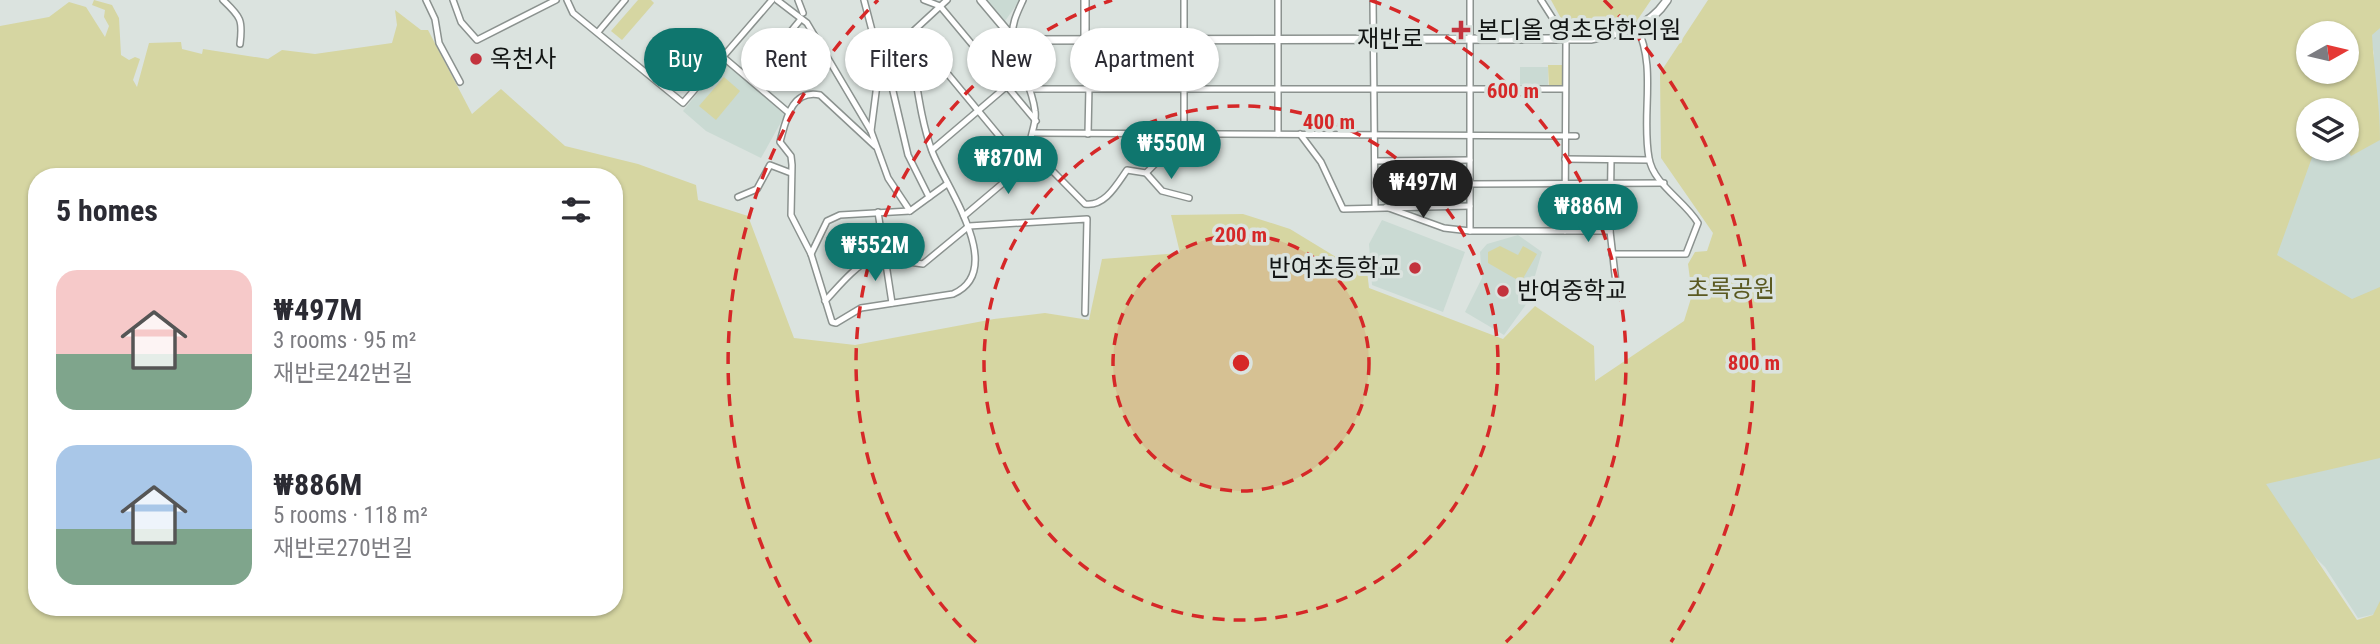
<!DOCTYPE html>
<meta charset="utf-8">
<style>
body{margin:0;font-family:"Roboto Condensed","Noto Sans KR",sans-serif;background:#f2f2f3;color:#2b2b33;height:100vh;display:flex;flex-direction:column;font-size:26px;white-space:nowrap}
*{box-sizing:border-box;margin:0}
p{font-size:23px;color:#7c7c81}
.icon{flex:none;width:38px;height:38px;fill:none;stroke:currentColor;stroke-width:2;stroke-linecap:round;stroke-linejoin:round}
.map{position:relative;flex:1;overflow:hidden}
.sheet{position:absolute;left:28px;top:168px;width:595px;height:448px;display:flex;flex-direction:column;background:#fff;border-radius:28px;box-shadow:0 2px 5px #0004}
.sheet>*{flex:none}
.hud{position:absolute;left:644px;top:28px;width:665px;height:63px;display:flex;gap:14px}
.needle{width:46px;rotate:82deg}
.fabs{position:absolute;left:2296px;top:21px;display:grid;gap:14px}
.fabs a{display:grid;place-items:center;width:63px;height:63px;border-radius:50%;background:#fff;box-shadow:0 2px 5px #0004;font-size:35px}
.price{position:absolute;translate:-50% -60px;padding:0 16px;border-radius:24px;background:#0f766e;color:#fff;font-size:23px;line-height:46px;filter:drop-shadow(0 2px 4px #0008)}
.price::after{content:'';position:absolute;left:50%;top:42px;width:21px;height:16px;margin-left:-10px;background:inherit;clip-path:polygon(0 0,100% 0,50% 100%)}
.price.selected{background:#222;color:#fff}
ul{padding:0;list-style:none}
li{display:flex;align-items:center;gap:21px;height:175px;padding:0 28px}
li span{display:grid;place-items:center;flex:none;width:196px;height:140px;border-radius:21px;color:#555}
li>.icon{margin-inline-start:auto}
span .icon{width:84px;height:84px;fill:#fffc;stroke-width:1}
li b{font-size:30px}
h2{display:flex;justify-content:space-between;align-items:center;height:84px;padding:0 28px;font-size:30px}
.chip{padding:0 24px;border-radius:32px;background:#fff;box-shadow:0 2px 5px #0004;font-size:24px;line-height:63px}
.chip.selected{background:#0f766e;color:#fff}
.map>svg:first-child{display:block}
.built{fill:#cadad3}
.green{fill:#d6d6a2;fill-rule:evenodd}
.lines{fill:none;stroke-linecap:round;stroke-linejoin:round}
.street-casing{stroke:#8b928f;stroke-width:8}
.secondary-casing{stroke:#8b928f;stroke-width:10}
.street{stroke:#fff;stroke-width:5}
.secondary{stroke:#fff;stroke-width:7}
.ring{fill:none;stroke:#d62828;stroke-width:3.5;stroke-dasharray:12 9}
.poi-dot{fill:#c3333d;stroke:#dbe3df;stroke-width:2.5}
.labels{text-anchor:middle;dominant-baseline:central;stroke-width:7;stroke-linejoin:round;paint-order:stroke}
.poi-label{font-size:24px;fill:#121514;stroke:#dbe3df;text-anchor:start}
.street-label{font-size:24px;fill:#121514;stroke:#dbe3df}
.park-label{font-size:24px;fill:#5a5920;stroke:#dbe3df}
.centre{fill:#d62828;stroke:#dbe3df;stroke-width:3.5}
.ring-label{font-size:21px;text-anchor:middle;font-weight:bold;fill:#d62828;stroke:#dbe3df;stroke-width:7;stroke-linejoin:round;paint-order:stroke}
</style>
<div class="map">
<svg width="2380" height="644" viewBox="0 0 2380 644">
<rect width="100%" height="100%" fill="#dbe3df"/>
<g class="built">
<path d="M987,0H1020L1005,21Z"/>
<path d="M2380,0V613L2358,618L2325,567L2272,515L2248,454L2277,237L2311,149H2347V110L2372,69L2374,53L2368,31Z"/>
<path d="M723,61L785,115L761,158L706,131L683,111Z"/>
<rect x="1520" y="67" width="28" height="19"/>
<path d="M1382,220L1465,252L1443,312L1372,285L1369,244Z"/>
<path d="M1518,235L1542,252L1527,303L1504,335L1465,312L1482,278L1480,252L1487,244Z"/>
</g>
<g class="green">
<path d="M94,0L112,5L119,18L121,55L129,60L135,57L140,59L133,80L137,87L149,43L181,42L182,49L202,54L203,49L268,59L282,50L315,54L392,43L397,25L395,10L421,30H428L472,114L501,89L565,146L638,164L696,185L698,200L748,216L794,338L855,345L994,319L1045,313L1089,320L1102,259L1180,253L1171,215L1243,214L1290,229L1336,257L1366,262L1369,288L1503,339L1535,306L1594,346L1595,381L1684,321L1692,295L1688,264L1695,252L1707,251L1713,233L1661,158L1660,73L1708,0H2380V28L2372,35C2374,71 2380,105 2380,140L2351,156L2347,149V110H2308V149H2315L2277,255L2352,299L2380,287V458L2266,484L2357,620L2373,615L2380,601V644H0V26L49,17L69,2L86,7L105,37L109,26L104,17L105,10L92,5ZM2308,33H2347V72H2308ZM37,177H614V607H37Z"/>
<path d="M638,0H651L654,3L622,40L611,31Z"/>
<path d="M1551,0H1651L1636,22H1563Z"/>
<path d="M1548,65H1566L1565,89H1549Z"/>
<path d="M724,77L740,91L716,120L699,106Z"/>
<path d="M1500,246L1518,255L1523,246L1537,254L1521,282L1488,263V252Z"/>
</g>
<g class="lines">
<g class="street-casing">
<g id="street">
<path d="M223,0C241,17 243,20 240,44"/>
<path d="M426,0L435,19L439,43L460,82"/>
<path d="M453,0L461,22L477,40L556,0"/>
<path d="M567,0L573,13L683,103L772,0"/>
<path d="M777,0L807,23L871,131"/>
<path d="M798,0L803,13"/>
<path d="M864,0L880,61"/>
<path d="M924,0L940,6L1036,121"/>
<path d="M1023,0C1018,11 1011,24 1013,37C1016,62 1032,85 1035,111C1037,125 1029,135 1030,148L1085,204C1105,207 1117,184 1127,170L1146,173L1161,158L1184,149V0"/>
<path d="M1373,0L1375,207"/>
<path d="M1470,0V231"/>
<path d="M1541,0L1566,39L1565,231"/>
<path d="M598,32L625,0"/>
<path d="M913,32L1024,166"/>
<path d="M908,36L880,61L871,131L888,178L910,211"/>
<path d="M723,57L789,113"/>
<path d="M885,57L908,155L929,197"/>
<path d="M751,80L801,19"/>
<path d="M1031,89H1565"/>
<path d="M1033,133L1576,136"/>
<path d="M1088,134L1090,39"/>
<path d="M1278,134V0"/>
<path d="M1300,134L1321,162L1343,209L1470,206"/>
<path d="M875,146L820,95C791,89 786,120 780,142L791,156L792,165L791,215L811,254L832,322L836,323L861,308L953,294C1008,270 945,186 932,151C919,116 916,73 908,36L947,0"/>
<path d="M932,150L1007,86"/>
<path d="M1565,159L1649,160"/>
<path d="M1611,160L1610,231L1617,292"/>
<path d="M1375,161L1470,160"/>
<path d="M1146,173L1162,191L1189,198"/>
<path d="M1470,184L1664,183"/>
<path d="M738,197L757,189L770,165L791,173"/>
<path d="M1386,207L1444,228L1470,231H1610"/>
<path d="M878,212L892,303"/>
<path d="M964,216L1035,156"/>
<path d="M811,254L827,221L840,215L910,211L947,184"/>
<path d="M1612,254H1686L1698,223C1685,201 1653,184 1649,158C1641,115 1657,68 1637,27"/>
<path d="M825,301C840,285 854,267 874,257L923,264L969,226L1087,219L1085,313"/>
</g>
</g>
<g class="secondary-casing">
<g id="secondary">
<path d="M981,0L1013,38L1021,40L1591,39C1622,33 1649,28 1667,0"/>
<path d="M1085,39V0"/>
</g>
</g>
<use href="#street" class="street"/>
<use href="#secondary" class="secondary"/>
</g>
<circle cx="1241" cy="363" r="128" fill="#d62828" fill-opacity=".12"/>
<g class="ring">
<circle cx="1241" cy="363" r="128"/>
<circle cx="1241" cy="363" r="257"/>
<path d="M976 642A385 385 0 0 1 1112 0M1370 0A385 385 0 0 1 1506 642"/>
<path d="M811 642A513 513 0 0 1 878 0M1604 0A513 513 0 0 1 1671 642"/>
</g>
<g class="poi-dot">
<path d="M1457.5 19.5h7v7h7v7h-7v7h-7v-7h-7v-7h7z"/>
<circle cx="476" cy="59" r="7"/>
<circle cx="1415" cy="268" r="7"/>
<circle cx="1503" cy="291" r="7"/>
</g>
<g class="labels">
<g class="poi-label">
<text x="1477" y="30">본디올 영초당한의원</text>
<text x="490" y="59">옥천사</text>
<text x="1401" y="268" text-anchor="end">반여초등학교</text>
<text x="1517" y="291">반여중학교</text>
</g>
<g class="street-label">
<text x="1390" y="39">재반로</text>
</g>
<g class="park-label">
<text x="1731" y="289">초록공원</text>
</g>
</g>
<circle cx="1241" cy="363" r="10" class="centre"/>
<g class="ring-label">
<text x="1513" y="98">600 m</text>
<text x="1329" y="129">400 m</text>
<text x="1241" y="242">200 m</text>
<text x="1754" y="370">800 m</text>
</g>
</svg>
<div class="fabs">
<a><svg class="needle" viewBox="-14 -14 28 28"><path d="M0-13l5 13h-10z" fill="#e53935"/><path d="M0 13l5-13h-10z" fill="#7c7c81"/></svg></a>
<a><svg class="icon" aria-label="layers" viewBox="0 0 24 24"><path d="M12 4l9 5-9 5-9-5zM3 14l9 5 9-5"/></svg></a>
</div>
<b class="price" style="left:1171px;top:181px">₩550M</b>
<b class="price" style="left:1008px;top:196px">₩870M</b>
<b class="price selected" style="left:1423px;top:220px">₩497M</b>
<b class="price" style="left:1588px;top:244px">₩886M</b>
<b class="price" style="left:875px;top:283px">₩552M</b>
<div class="hud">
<a class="chip selected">Buy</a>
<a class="chip">Rent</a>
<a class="chip">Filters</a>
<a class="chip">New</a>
<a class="chip">Apartment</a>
</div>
<section class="sheet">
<h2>5 homes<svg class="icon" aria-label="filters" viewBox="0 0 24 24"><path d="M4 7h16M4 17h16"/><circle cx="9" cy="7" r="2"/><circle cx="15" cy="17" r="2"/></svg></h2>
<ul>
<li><span style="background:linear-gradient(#f6c9c9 60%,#7fa58c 0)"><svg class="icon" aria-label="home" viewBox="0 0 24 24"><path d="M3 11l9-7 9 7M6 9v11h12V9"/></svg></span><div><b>₩497M</b><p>3 rooms · 95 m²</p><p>재반로242번길</p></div></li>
<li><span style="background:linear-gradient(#a9c7e8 60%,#7fa58c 0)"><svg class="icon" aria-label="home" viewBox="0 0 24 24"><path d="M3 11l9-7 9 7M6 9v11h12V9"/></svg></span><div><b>₩886M</b><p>5 rooms · 118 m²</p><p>재반로270번길</p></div></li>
</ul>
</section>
</div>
